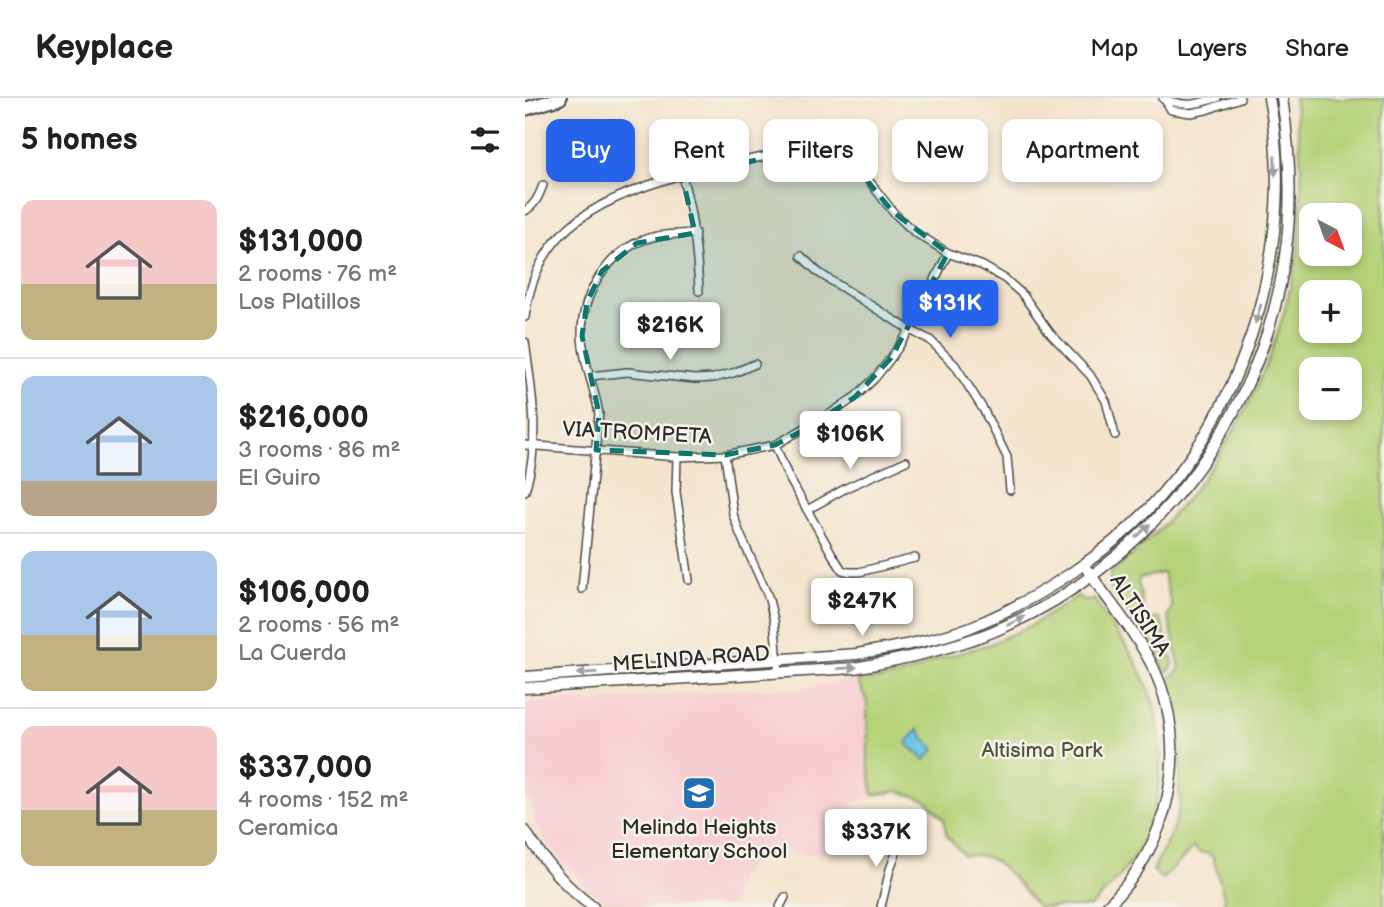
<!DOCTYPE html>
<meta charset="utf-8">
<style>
body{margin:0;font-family:"Balsamiq Sans",sans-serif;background:#f2f2f2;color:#202124;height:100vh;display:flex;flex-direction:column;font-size:26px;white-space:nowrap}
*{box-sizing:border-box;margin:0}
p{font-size:23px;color:#757577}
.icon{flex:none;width:38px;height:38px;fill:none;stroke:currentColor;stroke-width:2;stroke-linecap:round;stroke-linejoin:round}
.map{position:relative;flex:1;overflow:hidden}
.side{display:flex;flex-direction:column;background:#fff;width:525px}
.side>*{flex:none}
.hud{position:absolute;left:21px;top:21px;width:665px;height:63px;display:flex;gap:14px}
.needle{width:46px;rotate:139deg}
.tools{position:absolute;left:774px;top:105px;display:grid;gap:14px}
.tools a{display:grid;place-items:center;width:63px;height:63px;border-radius:14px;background:#fff;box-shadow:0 4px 10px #0003;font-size:35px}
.price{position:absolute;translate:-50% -60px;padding:0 16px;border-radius:7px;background:#fff;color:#222;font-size:23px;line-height:46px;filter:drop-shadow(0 2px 4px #0008)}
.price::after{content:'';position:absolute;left:50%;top:42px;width:21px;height:16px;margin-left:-10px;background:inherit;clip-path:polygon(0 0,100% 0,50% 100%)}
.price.selected{background:#2563eb;color:#fff}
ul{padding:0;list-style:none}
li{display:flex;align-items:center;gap:21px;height:175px;padding:0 21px}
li+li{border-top:2px solid #e0e0e0}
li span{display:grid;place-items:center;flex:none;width:196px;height:140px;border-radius:14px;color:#555}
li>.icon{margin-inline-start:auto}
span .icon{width:84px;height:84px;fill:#fffc;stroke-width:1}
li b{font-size:30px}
h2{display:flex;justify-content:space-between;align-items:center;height:84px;padding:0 21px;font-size:30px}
.pill{padding:0 24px;border-radius:14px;background:#fff;box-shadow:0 4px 10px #0003;font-size:24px;line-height:63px}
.pill.selected{background:#2563eb;color:#fff}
header{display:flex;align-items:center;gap:42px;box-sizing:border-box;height:98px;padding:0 35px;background:#fff;border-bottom:2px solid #e0e0e0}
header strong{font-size:33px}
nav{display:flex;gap:38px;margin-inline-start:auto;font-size:24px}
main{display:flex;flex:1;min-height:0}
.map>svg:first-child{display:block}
.built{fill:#f7cfd3}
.green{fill:#b5d278;stroke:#707e52;stroke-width:2;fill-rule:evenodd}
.water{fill:#66c1e4;stroke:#487688;stroke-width:2}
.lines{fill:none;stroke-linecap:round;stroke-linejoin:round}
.street-casing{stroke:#494743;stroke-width:10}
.secondary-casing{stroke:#494743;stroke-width:13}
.highway-casing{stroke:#494743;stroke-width:16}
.street{stroke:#fff;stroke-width:7}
.secondary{stroke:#fff;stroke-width:10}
.highway{stroke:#fff;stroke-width:12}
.oneway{fill:#a0a0a0}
.marked{fill:#0f766e;fill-opacity:0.2;stroke:#0f766e;stroke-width:5;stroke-dasharray:14 9;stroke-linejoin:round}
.labels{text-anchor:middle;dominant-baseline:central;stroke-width:5;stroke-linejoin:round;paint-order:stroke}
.street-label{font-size:21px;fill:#2b2b2b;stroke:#f7f3e8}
.park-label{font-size:21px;fill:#4e553e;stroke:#f7f3e8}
.poi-label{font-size:21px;fill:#2b2b2b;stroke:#f7f3e8}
</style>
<header>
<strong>Keyplace</strong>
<nav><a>Map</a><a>Layers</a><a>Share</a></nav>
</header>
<main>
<section class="side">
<h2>5 homes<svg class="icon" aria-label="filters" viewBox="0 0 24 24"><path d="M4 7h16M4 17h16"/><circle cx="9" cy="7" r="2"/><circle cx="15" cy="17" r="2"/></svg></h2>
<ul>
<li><span style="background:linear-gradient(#f6c9c9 60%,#c2b280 0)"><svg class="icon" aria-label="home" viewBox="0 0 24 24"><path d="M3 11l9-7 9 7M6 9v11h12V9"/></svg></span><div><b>$131,000</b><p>2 rooms · 76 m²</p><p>Los Platillos</p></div></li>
<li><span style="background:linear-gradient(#a9c7e8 75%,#b9a48a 0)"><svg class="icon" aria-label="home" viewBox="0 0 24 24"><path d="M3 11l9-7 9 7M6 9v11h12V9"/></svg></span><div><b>$216,000</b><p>3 rooms · 86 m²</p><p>El Guiro</p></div></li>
<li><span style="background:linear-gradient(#a9c7e8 60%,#c2b280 0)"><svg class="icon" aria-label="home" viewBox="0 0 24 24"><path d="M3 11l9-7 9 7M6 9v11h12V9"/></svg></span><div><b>$106,000</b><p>2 rooms · 56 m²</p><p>La Cuerda</p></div></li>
<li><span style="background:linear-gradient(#f6c9c9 60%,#c2b280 0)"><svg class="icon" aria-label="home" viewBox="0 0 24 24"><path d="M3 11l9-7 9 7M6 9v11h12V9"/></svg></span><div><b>$337,000</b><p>4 rooms · 152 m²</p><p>Ceramica</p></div></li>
</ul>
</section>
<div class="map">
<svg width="859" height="809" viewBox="0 0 859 809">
<rect width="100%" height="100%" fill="#f7f3e8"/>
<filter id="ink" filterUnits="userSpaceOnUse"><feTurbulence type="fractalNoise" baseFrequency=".0143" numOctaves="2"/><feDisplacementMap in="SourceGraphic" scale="14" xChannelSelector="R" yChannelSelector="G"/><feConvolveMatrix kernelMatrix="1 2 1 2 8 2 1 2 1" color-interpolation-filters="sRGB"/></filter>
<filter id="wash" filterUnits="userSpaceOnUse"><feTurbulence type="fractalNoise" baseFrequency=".00686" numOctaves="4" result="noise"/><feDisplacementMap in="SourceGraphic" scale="28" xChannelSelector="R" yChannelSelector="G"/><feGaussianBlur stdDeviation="1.57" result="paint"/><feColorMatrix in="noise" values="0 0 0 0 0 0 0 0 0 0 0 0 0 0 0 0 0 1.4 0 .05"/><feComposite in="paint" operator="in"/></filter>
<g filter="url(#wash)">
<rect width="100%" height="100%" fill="#f4e4cd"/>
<path class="built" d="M332,581L342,603L343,665L348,697L333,703L324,710L315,721L304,751L298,755L289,756H280L257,752L249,753L235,759L227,765L217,775L212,784L206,809H88L70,796L41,769L25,749L9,724L10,716L0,695V605L53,601L63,604L215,592L267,591Z"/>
<g class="green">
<path d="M769,0H859V809H697L700,803L688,759L683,755H675L669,749L637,781L628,772C638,751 651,730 655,706C656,701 654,696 654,690C657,653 656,618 643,582L653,573L655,569L643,518L647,509L638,475L614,480L613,484L621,520L624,522L634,520L636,522L648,565L646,571L642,574L627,548L585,489V476C609,456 633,434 654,410C726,326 772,217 776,106C778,70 774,35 769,0ZM786,117H824V156H786ZM786,194H824V233H786ZM786,271H824V310H786Z"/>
<path d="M553,498C558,503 563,505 569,501C574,508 578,516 583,523C597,542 611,560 620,582C644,639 641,708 607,761C596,779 581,794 565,809H513C500,795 479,765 461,759C454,756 446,757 439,757L422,738L418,720L401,702L374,693L348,697L343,665L342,604L332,581H355L372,578L391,572L405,564L465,546L505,528Z"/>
</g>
<path class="water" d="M394,631L398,639L410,651L400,662L381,645Z"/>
</g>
<g filter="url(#ink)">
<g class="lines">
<g class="street-casing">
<g id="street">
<path d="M638,1C662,9 669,7 692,0"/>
<path d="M640,2L646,12L666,15L681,12L715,0"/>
<path d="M157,77C168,118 172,151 174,193"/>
<path d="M0,113C10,107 14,98 18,87"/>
<path d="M276,158L294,175L385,232L405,242L430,267L458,311L482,359L485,392"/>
<path d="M0,219C4,188 14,160 36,137C82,88 188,68 254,56C273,52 292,48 312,46L321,53L368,114L389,134L423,155L458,168L480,181L498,197L525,235L565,277L581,303L590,337"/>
<path d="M0,244C7,294 16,344 0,393"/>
<path d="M65,278L102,274L170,281L189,280L208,275L230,266"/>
<path d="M0,347L152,359L200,357L250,347L308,314L330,299L350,280L366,260L385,232L423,155"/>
<path d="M250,347L263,378L307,456L317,472L324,474H334L390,460"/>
<path d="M200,357L208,416L215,436L243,498L249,522L254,574"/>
<path d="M152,359L151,394L164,482"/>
<path d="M282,412L323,389L381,363"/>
<path d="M57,491L74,316C70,290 58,265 57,238C56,193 87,147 132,138C144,136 157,136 170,135"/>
<path d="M255,809L260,799"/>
<path d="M356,809L365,771L376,742"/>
</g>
</g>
<g class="secondary-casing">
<g id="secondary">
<path d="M563,473C585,505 612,536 629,571C666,651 645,750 581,809"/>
<path d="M0,579L332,556C370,549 410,543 446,529C514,501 588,453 636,397C727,294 771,135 744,0"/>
<path d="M0,590L329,570C376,562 422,552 467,534C621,471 737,323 760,158C768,105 765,53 757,0"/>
<path d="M0,733C18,762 40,789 68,809"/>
</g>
</g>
<g class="highway-casing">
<path id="highway" d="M0,11L35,0"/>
</g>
<use href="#street" class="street"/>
<use href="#secondary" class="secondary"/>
<use href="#highway" class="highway"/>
</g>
<defs><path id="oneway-solid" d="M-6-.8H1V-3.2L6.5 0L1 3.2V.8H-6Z" transform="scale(1.75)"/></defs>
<g class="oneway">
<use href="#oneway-solid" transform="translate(750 68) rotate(89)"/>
<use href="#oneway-solid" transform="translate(733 216) rotate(107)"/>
<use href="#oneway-solid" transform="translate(618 433) rotate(-44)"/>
<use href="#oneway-solid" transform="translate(491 523) rotate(-26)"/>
<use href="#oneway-solid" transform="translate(322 570) rotate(-5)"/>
<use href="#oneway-solid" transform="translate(62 575) rotate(175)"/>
</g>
</g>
<path class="marked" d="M312,46L368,114L423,155L366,260L330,299L279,332L250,347L200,357L71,352L74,316L57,238L62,204L77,173L112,145L170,135L157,77Z"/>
<defs>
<g id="school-square" transform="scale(1.75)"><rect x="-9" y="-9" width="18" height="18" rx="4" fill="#1f6fb2" stroke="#f7f3e8"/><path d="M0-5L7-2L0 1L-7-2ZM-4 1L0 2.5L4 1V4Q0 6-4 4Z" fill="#fff"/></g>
</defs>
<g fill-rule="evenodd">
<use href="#school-square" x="174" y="695"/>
</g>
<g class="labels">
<g class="street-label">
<text transform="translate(112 335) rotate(3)">VIA TROMPETA</text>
<text transform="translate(615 517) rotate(57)">ALTISIMA</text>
<text transform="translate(166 561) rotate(-4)">MELINDA ROAD</text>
</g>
<g class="park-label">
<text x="517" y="652">Altisima Park</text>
</g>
<g class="poi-label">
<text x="174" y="729">Melinda Heights<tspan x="174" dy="24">Elementary School</tspan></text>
</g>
</g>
</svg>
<div class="tools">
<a><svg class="needle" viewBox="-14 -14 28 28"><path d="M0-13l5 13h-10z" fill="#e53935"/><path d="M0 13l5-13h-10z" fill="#757577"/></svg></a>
<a>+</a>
<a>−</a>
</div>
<b class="price selected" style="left:425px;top:242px">$131K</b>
<b class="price" style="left:145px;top:264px">$216K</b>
<b class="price" style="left:325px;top:373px">$106K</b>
<b class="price" style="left:337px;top:540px">$247K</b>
<b class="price" style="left:351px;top:771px">$337K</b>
<div class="hud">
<a class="pill selected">Buy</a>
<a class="pill">Rent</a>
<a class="pill">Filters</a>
<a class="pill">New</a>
<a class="pill">Apartment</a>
</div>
</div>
</main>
